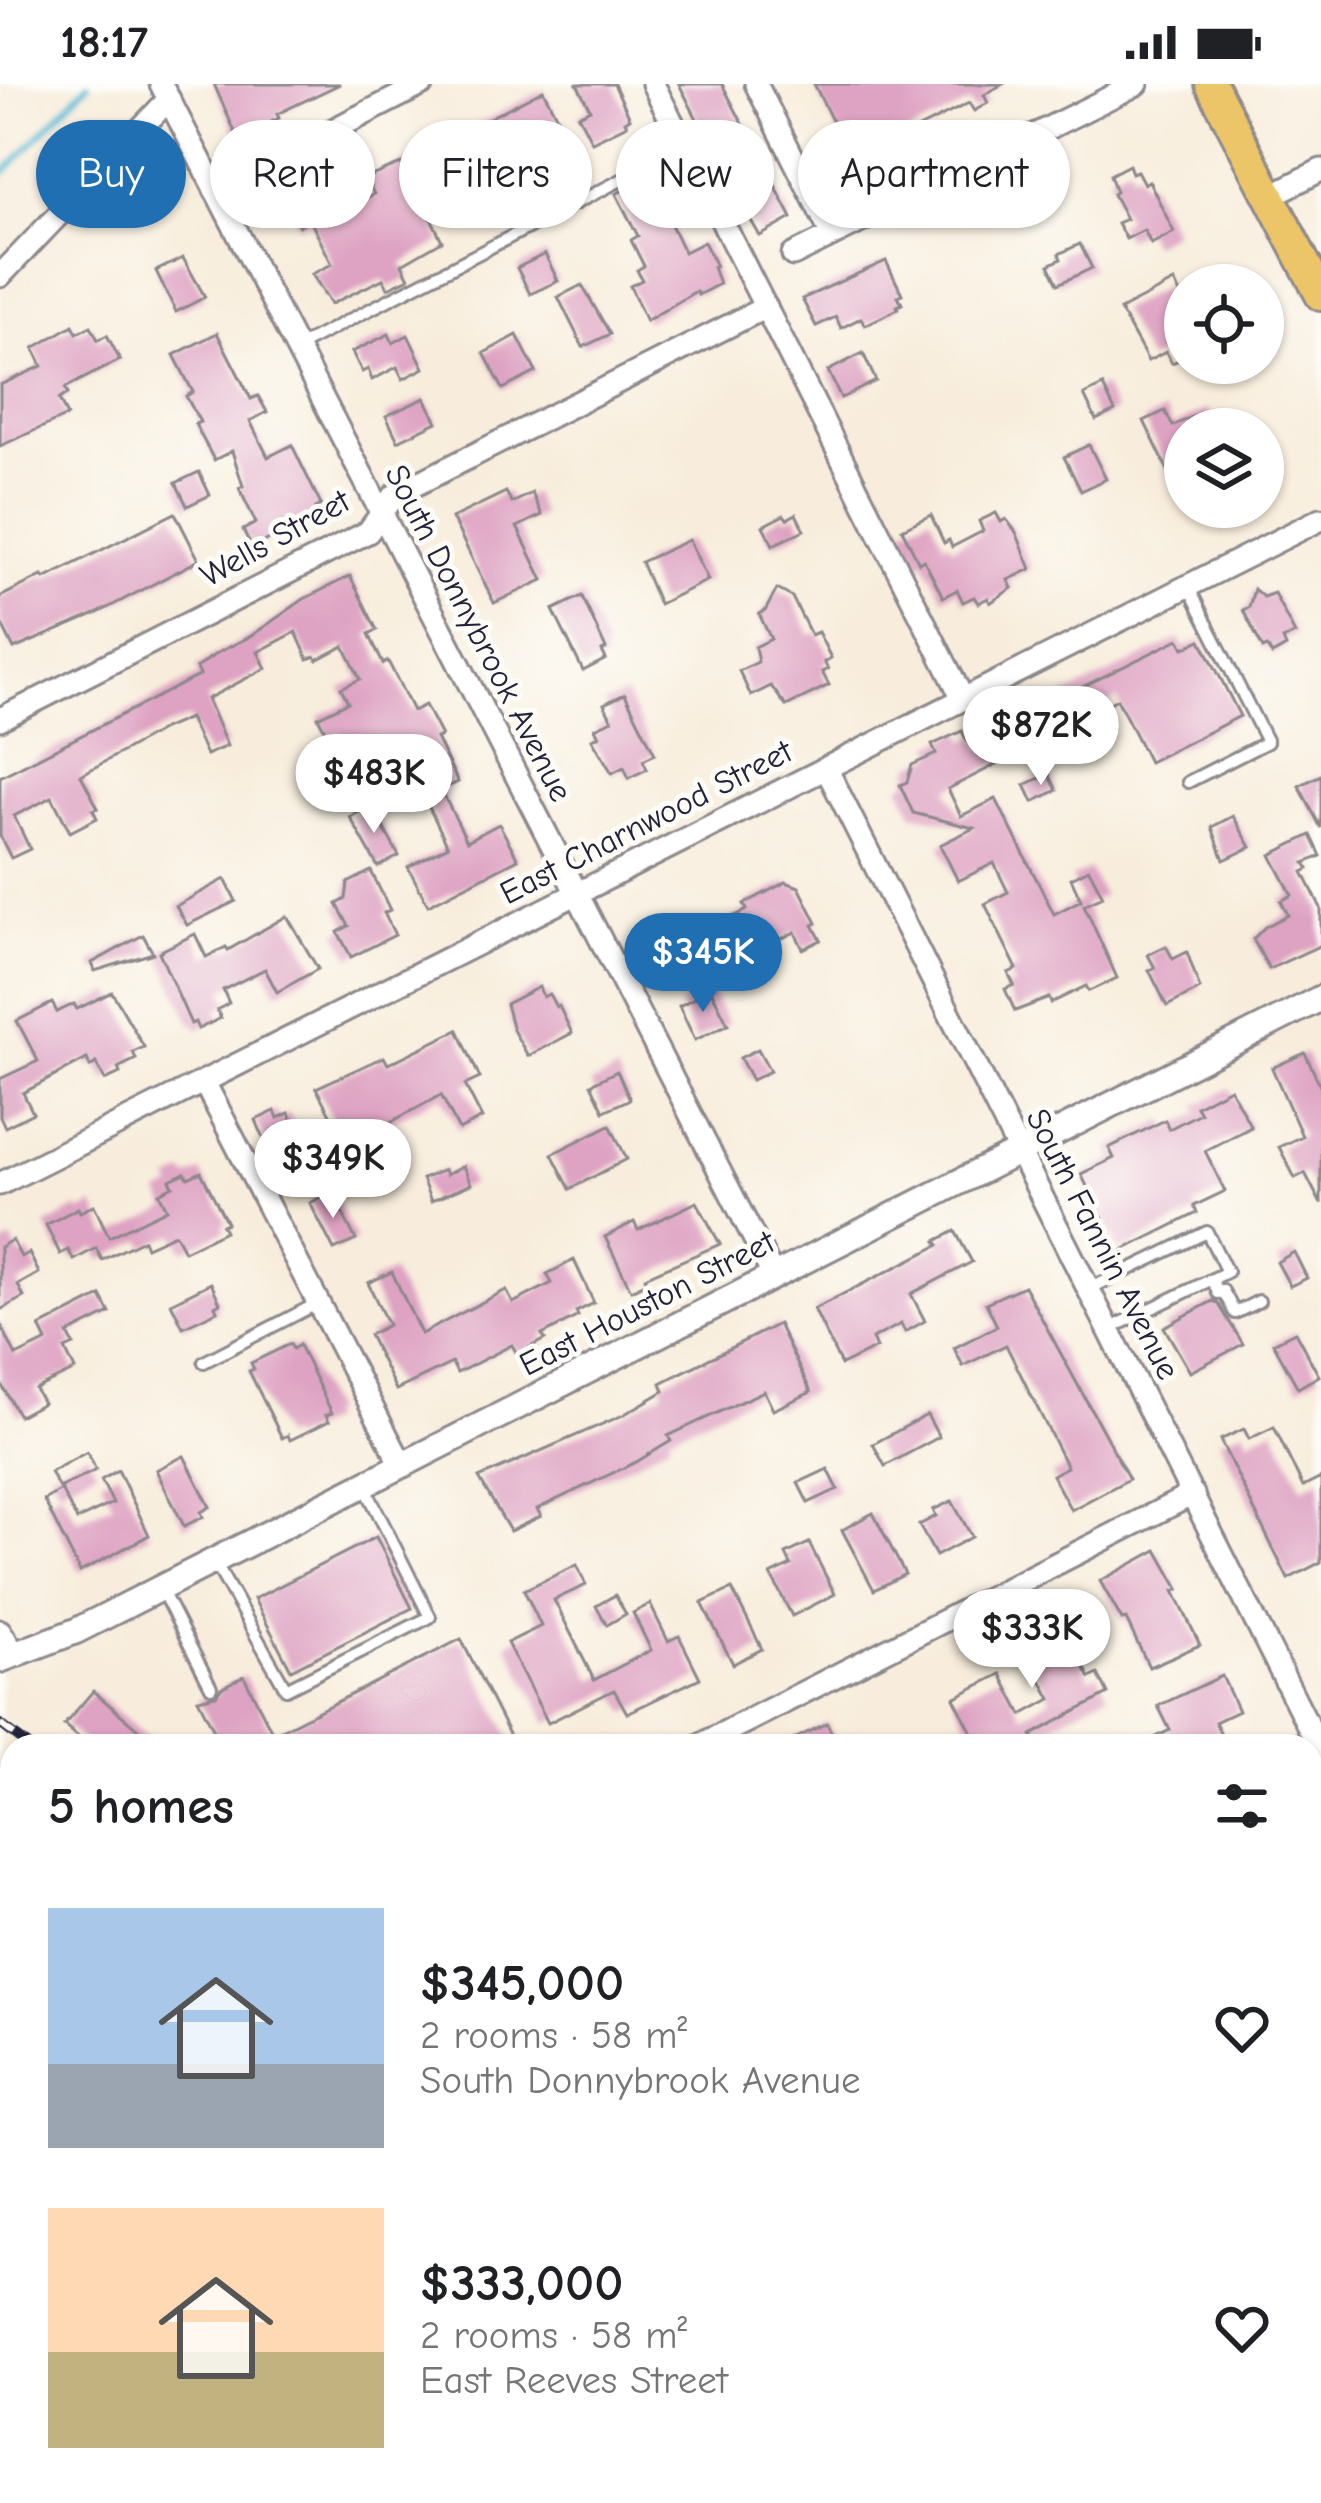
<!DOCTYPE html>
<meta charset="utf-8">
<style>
body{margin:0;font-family:"Comic Neue",sans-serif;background:#f6f6f6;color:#202124;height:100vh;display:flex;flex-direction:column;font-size:45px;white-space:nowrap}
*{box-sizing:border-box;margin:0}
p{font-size:39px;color:#757577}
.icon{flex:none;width:66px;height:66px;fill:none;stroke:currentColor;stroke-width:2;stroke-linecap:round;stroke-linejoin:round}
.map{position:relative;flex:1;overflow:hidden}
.details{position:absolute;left:0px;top:1650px;width:1323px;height:771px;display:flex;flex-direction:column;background:#fff;border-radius:36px 36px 0 0;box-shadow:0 3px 9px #0004}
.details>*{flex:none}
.guide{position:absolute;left:36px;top:36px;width:1251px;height:108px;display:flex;gap:24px}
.fabs{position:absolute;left:1164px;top:180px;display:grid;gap:24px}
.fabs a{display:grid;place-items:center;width:120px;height:120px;border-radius:50%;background:#fff;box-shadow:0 3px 9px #0004;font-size:60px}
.price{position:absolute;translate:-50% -102px;padding:0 27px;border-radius:42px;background:#fff;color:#222;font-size:39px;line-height:78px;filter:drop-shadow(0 3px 6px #0008)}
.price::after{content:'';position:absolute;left:50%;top:72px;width:36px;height:27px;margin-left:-18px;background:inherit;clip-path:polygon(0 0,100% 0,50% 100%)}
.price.active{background:#1f6fb2;color:#fff}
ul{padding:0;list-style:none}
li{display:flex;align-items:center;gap:36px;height:300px;padding:0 48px}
li span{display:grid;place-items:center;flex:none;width:336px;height:240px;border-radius:0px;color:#555}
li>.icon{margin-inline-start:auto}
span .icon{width:144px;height:144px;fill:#fffc;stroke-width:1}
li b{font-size:51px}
h2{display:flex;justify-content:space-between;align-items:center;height:144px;padding:0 48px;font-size:51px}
.chip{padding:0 42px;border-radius:54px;background:#fff;box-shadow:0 3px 9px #0004;font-size:42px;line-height:108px}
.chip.active{background:#1f6fb2;color:#fff}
.status{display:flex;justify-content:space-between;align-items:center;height:84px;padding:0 60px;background:#fff;direction:ltr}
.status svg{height:33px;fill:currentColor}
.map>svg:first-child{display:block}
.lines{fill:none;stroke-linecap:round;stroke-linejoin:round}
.stream{stroke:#53b7d1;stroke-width:6}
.building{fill:#dea2c2}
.service-casing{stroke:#8d888c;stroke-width:16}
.minor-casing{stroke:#8d888c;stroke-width:27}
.tertiary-casing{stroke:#8d888c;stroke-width:30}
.primary-casing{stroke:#8d888c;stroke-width:36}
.service{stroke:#fff;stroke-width:10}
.minor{stroke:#fff;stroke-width:21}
.tertiary{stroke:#fff;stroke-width:24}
.primary{stroke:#edc569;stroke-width:30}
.rail-casing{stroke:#22223b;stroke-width:10}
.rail{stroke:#fdfcf7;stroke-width:6;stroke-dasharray:18;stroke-linecap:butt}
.labels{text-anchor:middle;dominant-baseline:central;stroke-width:10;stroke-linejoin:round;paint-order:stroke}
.street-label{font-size:33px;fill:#22223b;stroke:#fdfcf7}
</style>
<div class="status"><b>18:17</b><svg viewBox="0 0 49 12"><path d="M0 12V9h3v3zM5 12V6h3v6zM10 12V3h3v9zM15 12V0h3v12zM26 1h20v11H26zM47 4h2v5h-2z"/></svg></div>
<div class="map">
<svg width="1321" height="2419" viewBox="0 0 1321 2419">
<rect width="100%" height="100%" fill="#fdfcf7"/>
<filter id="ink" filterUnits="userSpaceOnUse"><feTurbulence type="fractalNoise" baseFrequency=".00833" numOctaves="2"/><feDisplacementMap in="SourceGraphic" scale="24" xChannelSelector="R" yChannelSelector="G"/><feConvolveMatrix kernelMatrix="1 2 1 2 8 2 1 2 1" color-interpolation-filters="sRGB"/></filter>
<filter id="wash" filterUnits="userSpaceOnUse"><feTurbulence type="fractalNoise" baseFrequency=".004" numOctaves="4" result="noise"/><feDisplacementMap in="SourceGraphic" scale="48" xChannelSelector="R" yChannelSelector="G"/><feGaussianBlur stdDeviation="2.7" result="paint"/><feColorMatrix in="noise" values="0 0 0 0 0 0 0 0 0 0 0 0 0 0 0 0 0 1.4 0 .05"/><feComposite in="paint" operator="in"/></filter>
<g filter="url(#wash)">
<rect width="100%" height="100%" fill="#f8eddc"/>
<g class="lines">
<path class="stream" d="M0,93L88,0"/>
</g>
<g id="blocks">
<g class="building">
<path d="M214,0H340L277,30L279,34L238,55Z"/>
<path d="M577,0H614L630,34L625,37L627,41L592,58L578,31L590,25Z"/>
<path d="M679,0H722L792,134L760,152L732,104L722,82L727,80L704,36L699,39Z"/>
<path d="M814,0H1003L984,11L988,19L974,27L969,19L901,53L911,73L854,101L835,63L843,59Z"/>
<path d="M543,6L559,37L527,53L523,46L488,66L514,116L493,127L472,89L421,113L442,157L402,180L409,194L388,204L383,195L331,220L312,190L332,180L310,136L299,142L286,114L324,94L341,127L374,110L366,94L476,50L472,43Z"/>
<path d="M1129,81L1132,89L1137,87L1144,100L1149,97L1174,148L1151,160L1144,146L1126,155L1117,139L1126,135L1113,110L1116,108L1110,91Z"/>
<path d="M661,87L680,123L666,130L684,168L704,158L716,182L713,183L719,200L698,211L696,207L646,237L630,202L642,196L637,186L644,182L631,156L638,152L616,110Z"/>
<path d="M1080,160L1092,184L1058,200L1049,181L1061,175L1059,170Z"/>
<path d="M545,170L558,197L530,210L517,184Z"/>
<path d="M183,174L205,213L176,228L156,187Z"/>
<path d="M886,177L902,210L898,212L902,220L897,222L898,225L865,241L861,234L841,244L836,233L816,242L802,215Z"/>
<path d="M1174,198L1185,219V273L1172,279L1166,268L1148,277L1120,226Z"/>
<path d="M582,201L610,250L583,263L558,213Z"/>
<path d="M73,241L77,249L91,242L98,256L107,251L120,276L65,304L68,310L59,315L67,332L0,362V301L42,282L34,264Z"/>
<path d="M217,249L251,315L258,312L267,328L250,337L268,373L292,361L321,421L316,424L322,434L292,451L289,445L252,464L243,446L256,439L239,404L243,402L232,367L214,376L195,340L200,338L186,312L193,308L174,271Z"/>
<path d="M389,250L393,259L408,251L424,284L403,295L397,283L372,296L368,285L362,288L352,268Z"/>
<path d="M517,251L536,288L503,305L484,269Z"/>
<path d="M863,269L876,297L841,314L828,287Z"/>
<path d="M1103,302L1115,327L1096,336L1084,311Z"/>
<path d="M425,314L437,338L398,357L386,332Z"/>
<path d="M1208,325L1218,345H1185V421L1144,337L1165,327L1173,342Z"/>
<path d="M1089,361L1106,395L1081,407L1064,373Z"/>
<path d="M199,388L210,411L187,422L176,399Z"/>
<path d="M506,408L512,419L532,409L542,431L517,443L543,496L494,519L452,434Z"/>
<path d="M175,429L199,476L96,530L14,565L0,537V513L42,492L44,495Z"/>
<path d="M996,429L1001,438L1006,435L1016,448L1031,485L1008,496L1012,504L990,519L988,514L978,519L974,513L963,518L957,506L943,513L924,476L919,479L902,445L931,431L944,459L949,456L952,463L983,447L979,437Z"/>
<path d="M796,430L804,446L773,461L763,442L784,431L787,435Z"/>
<path d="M689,456L708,496L659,520L641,478Z"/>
<path d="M350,492L377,546L369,550L383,580L388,577L413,627L425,621L441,652L436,654L458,698L441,706L467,757L499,740L518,775L428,821L408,783L448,762L425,715L417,719L394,675L362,692L339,649L329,654L318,633L348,618L341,604L360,595L344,562L317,576L315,572L308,575L296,548L258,568L266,584L207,615L227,662L206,671L189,634L163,645L81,691L98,724L93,726L97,734L70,748L52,713L14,732L30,765L11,774L0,752V693L200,591L196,584L217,569L251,552L304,515Z"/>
<path d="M777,505L792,513L811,551L818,548L831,574L824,578L828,585L822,588L829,601L786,622L771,602L751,612L739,587L758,578L755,563L771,555L759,530L765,527Z"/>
<path d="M1254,505L1263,513L1274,509L1295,550L1283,556L1286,563L1272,571L1267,563L1263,565L1243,526L1249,523Z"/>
<path d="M582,512L606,565L602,567L606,575L583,587L553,526Z"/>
<path d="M1179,555L1184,564L1201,556L1240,632L1149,678L1117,615L1044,656L1030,629Z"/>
<path d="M625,610L655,670L643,676L647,685L629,694L624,683L612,689L592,655L599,652L595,644L612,636L604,620Z"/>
<path d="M962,647L967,657L977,652L984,666L995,661L1003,677L948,705L961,732L996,715L1054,830L1081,816L1071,794L1089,785L1103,812L1084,821L1117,894L1089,907L1086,902L1051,919L1049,914L1015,927L1005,905L1014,901L1008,889L1017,885L985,820L1008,808L994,779L958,797L940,761L974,744L913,729L900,701L907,698L912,681L936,670L932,661Z"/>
<path d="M1049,690L1057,706L1033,718L1025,701Z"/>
<path d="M1321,691V744L1299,702Z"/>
<path d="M371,721L399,772L378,783L350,733Z"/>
<path d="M1233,732L1251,763L1224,776L1212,743Z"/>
<path d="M1311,751L1321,772L1305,779L1309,785L1303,788L1321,824V861L1269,885L1253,855L1265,843L1288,831L1281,817L1292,811L1271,771Z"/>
<path d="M371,787L390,826L384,829L395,851L351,873L338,848L349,842L337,820L346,815L348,799Z"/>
<path d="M225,795L236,817L187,841L176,822Z"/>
<path d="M786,798L799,803L817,839L813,841L821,856L803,865L795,848L754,868L752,864L746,867L729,835L747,826L744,820Z"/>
<path d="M287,832L318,885L277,908L265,885L223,906L229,919L217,926L221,934L198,945L195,938L191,940L159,868L195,850L206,873L226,863L228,866Z"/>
<path d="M143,851L153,869L95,887L92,879Z"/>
<path d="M1166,862L1173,875L1187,868L1200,905L1167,922L1149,886L1155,884L1148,871Z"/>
<path d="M539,903L543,913L549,910L556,923L559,922L572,949L528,972L513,946L506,920Z"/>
<path d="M711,906L728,940L695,956L679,922Z"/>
<path d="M112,908L144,963L133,968L136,975L118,984L120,989L105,996L96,979L90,983L87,975L23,1009L33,1029L5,1043L0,1033V995L38,977L17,937L52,919L57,928L74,920L77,925Z"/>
<path d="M458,946L480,994L465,1001L482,1034L459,1046L441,1011L380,1044L386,1056L365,1067L360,1056L342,1065L335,1052L306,1066L312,1078L289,1089L284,1078L275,1082L256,1036L275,1027L278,1034L289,1029L299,1050L332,1034L316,1004L384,973L388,980Z"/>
<path d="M758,965L770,987L752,996L740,974Z"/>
<path d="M1305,969L1321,1004V1120L1305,1089L1295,1094L1279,1063L1302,1052L1272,984Z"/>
<path d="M617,987L630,1015L604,1027L591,1000Z"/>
<path d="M1230,1004L1251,1043L1205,1067L1225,1107L1194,1122L1197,1129L1119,1168L1081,1090L1114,1074L1109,1064L1165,1036L1169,1045L1200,1029L1196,1022Z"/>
<path d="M610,1041L627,1075L570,1105L552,1070Z"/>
<path d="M463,1082L471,1100L431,1117L422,1095L444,1086L446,1091Z"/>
<path d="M201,1088L227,1139L222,1141L225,1147L184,1167L175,1150L146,1163L143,1156L102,1176L96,1164L74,1176L68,1166L60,1170L46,1141L78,1124L80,1128L94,1121L109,1153L167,1125L159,1109L173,1102L170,1096L185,1089L188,1094Z"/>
<path d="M332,1108L356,1156L334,1166L310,1119Z"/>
<path d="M697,1118L720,1160L645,1193L647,1198L631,1206L605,1153L634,1138L638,1146Z"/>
<path d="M955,1147L972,1178L911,1210L925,1237L905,1248L901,1240L872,1255L876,1264L841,1281L814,1225L939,1161L936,1157Z"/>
<path d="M12,1156L21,1173L29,1169L39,1189L18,1201L24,1213L0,1226V1163Z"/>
<path d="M1294,1168L1307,1194L1290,1202L1277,1178Z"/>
<path d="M574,1176L594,1219L576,1228L578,1232L542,1251L545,1255L517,1270L512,1261L457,1289L452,1279L396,1306L369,1251L388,1241L368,1199L392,1188L421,1250L506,1206L513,1219L552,1199L547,1190Z"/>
<path d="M211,1199L220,1219L215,1222L217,1227L183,1243L171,1219Z"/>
<path d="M1024,1202L1129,1395L1071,1426L1052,1391L1067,1383L1006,1261L963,1282L954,1264L997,1242L986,1219Z"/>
<path d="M101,1212L110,1229L68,1250L74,1261L65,1265L75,1286L35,1305L43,1319L19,1332L0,1298V1239L16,1272L47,1257L40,1243Z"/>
<path d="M1213,1217L1218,1219L1243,1260L1190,1288L1164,1243Z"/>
<path d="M778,1240L811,1308L773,1326L764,1307L668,1352L671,1357L638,1377L537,1425L541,1432L510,1447L479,1394L623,1331L664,1307L661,1299Z"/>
<path d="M1295,1248L1319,1292L1298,1304L1273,1259Z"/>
<path d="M290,1260L293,1265L299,1261L332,1329L326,1331L329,1337L290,1356L288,1351L282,1354L249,1287L254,1285L251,1279Z"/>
<path d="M927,1331L939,1353L885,1382L873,1360Z"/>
<path d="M1274,1343L1303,1403L1321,1394V1478L1288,1495L1220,1356L1244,1345L1249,1355Z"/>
<path d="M87,1368L96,1386L59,1404L50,1388Z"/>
<path d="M184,1372L210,1423L201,1428L203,1433L184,1442L156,1386Z"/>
<path d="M828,1385L838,1405L808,1419L798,1399Z"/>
<path d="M118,1386L149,1451L80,1488L44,1416L61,1406L77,1436L113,1419L101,1396Z"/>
<path d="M952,1417L972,1453L936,1472L919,1441L936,1432L933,1426Z"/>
<path d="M873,1429L905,1490L874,1506L842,1446Z"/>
<path d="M376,1453L412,1524L291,1586L254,1515Z"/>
<path d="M809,1459L835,1510L792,1532L771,1491L791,1481L786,1470Z"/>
<path d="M1157,1466L1179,1505L1174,1507L1200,1561L1149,1583L1126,1535L1122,1536L1100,1497Z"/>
<path d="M577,1481L586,1501L554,1516L594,1596L651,1566L633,1529L650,1520L668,1557L679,1552L700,1594L627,1629L614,1606L548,1639L507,1559L541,1542L524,1506Z"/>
<path d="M732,1505L762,1565L733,1580L702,1519Z"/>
<path d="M615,1511L626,1530L607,1541L596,1522Z"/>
<path d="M1054,1526L1090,1594L1098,1590L1108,1610L1032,1651L1038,1662H979L954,1614L1001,1590L1022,1631L1051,1615L1023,1563L1032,1558L1024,1542Z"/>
<path d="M461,1555L515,1662H222L198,1615L216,1611L221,1604L244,1592L273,1650Z"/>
<path d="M1222,1592L1238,1627L1215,1638L1227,1662H1138L1170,1646L1158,1622Z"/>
<path d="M93,1607L158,1662H89L64,1641Z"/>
<path d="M827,1639L838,1662H780Z"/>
</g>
</g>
</g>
<g filter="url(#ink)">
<use href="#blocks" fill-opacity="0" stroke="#8d888c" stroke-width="3"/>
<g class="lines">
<g class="service-casing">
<g id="service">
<path d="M295,264L685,63"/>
<path d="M1188,698L1267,658L1188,502"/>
<path d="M1212,1195L1218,1209L1223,1207L1235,1229L1259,1217"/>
<path d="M1089,1205L1207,1148L1227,1188L1109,1245"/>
<path d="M204,1278L318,1219"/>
<path d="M214,1477L286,1605L430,1533L365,1403"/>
<path d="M162,1507L211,1603"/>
<path d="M1311,1999L1321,2014"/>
<path d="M423,2409L426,2414"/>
<path d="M474,2409L479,2419"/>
<path d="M599,2409L604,2419"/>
<path d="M736,2409L741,2419"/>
<path d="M1251,2409L1256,2419"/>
<path d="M371,2419L391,2409"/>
<path d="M839,2419L858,2409"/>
</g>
</g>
<g class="minor-casing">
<g id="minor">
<path d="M161,0L773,1191"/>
<path d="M653,0L963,615"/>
<path d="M756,0L832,151"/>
<path d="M215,106L423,0"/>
<path d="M1270,112L1321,86"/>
<path d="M793,171L1137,0"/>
<path d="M0,192L169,15"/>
<path d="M0,635L368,448L395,411L766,223"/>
<path d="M826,684L1321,1667"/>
<path d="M204,998L402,1381"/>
<path d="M0,1100L1321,435"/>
<path d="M0,1547L16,1572"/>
<path d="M698,1662L1193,1410"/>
<path d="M1311,1723L1321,1718"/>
<path d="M0,1802L12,1828"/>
<path d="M0,1902L12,1888"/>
<path d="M1311,2376L1321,2397"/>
<path d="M0,2381L12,2374"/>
<path d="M863,2409L868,2419"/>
</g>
</g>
<g class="tertiary-casing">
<path id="tertiary" d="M0,1576L76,1547L1321,914"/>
</g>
<g class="primary-casing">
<g id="primary">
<path d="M1211,0L1321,211"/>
<path d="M0,2000L12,2011"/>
<path d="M1311,2092L1321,2087"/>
<path d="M257,2409L262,2419"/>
<path d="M679,2419L699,2409"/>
</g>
</g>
<use href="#service" class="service"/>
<use href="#minor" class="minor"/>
<use href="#tertiary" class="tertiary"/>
<use href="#primary" class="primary"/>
<g class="rail-casing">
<g id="rail">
<path d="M0,1640L29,1662"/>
<path d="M1015,2409L1029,2419"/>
</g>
</g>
<use href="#rail" class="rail"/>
</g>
</g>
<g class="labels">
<g class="street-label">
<text transform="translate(275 454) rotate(-29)">Wells Street</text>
<text transform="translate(479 549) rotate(63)">South Donnybrook Avenue</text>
<text transform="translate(646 738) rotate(-27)">East Charnwood Street</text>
<text transform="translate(1103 1160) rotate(63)">South Fannin Avenue</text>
<text transform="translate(647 1219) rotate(-27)">East Houston Street</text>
</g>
</g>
</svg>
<div class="fabs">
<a><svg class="icon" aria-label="locate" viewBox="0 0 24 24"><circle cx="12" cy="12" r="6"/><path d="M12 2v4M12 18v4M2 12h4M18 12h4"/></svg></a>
<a><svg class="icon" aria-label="layers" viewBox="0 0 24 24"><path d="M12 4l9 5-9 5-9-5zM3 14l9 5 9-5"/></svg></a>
</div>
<b class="price" style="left:1041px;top:704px">$872K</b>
<b class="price" style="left:374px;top:752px">$483K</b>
<b class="price active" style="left:703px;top:931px">$345K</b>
<b class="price" style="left:333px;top:1137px">$349K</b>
<b class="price" style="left:1032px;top:1607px">$333K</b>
<div class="guide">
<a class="chip active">Buy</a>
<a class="chip">Rent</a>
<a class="chip">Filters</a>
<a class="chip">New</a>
<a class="chip">Apartment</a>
</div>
<section class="details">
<h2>5 homes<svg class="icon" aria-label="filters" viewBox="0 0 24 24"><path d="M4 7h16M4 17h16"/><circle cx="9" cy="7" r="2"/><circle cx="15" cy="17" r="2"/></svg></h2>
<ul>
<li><span style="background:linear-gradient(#a9c7e8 65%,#9aa5b1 0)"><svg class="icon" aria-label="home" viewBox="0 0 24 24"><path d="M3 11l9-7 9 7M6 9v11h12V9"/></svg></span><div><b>$345,000</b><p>2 rooms · 58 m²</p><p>South Donnybrook Avenue</p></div><svg class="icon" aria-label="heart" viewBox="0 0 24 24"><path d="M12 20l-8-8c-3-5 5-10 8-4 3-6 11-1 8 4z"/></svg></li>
<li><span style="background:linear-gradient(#ffd9b3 60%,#c2b280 0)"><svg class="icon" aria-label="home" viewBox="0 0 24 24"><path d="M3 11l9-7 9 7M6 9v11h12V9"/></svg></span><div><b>$333,000</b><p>2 rooms · 58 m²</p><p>East Reeves Street</p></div><svg class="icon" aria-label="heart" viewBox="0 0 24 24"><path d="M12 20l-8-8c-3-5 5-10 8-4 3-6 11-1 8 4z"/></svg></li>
</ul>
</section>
</div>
